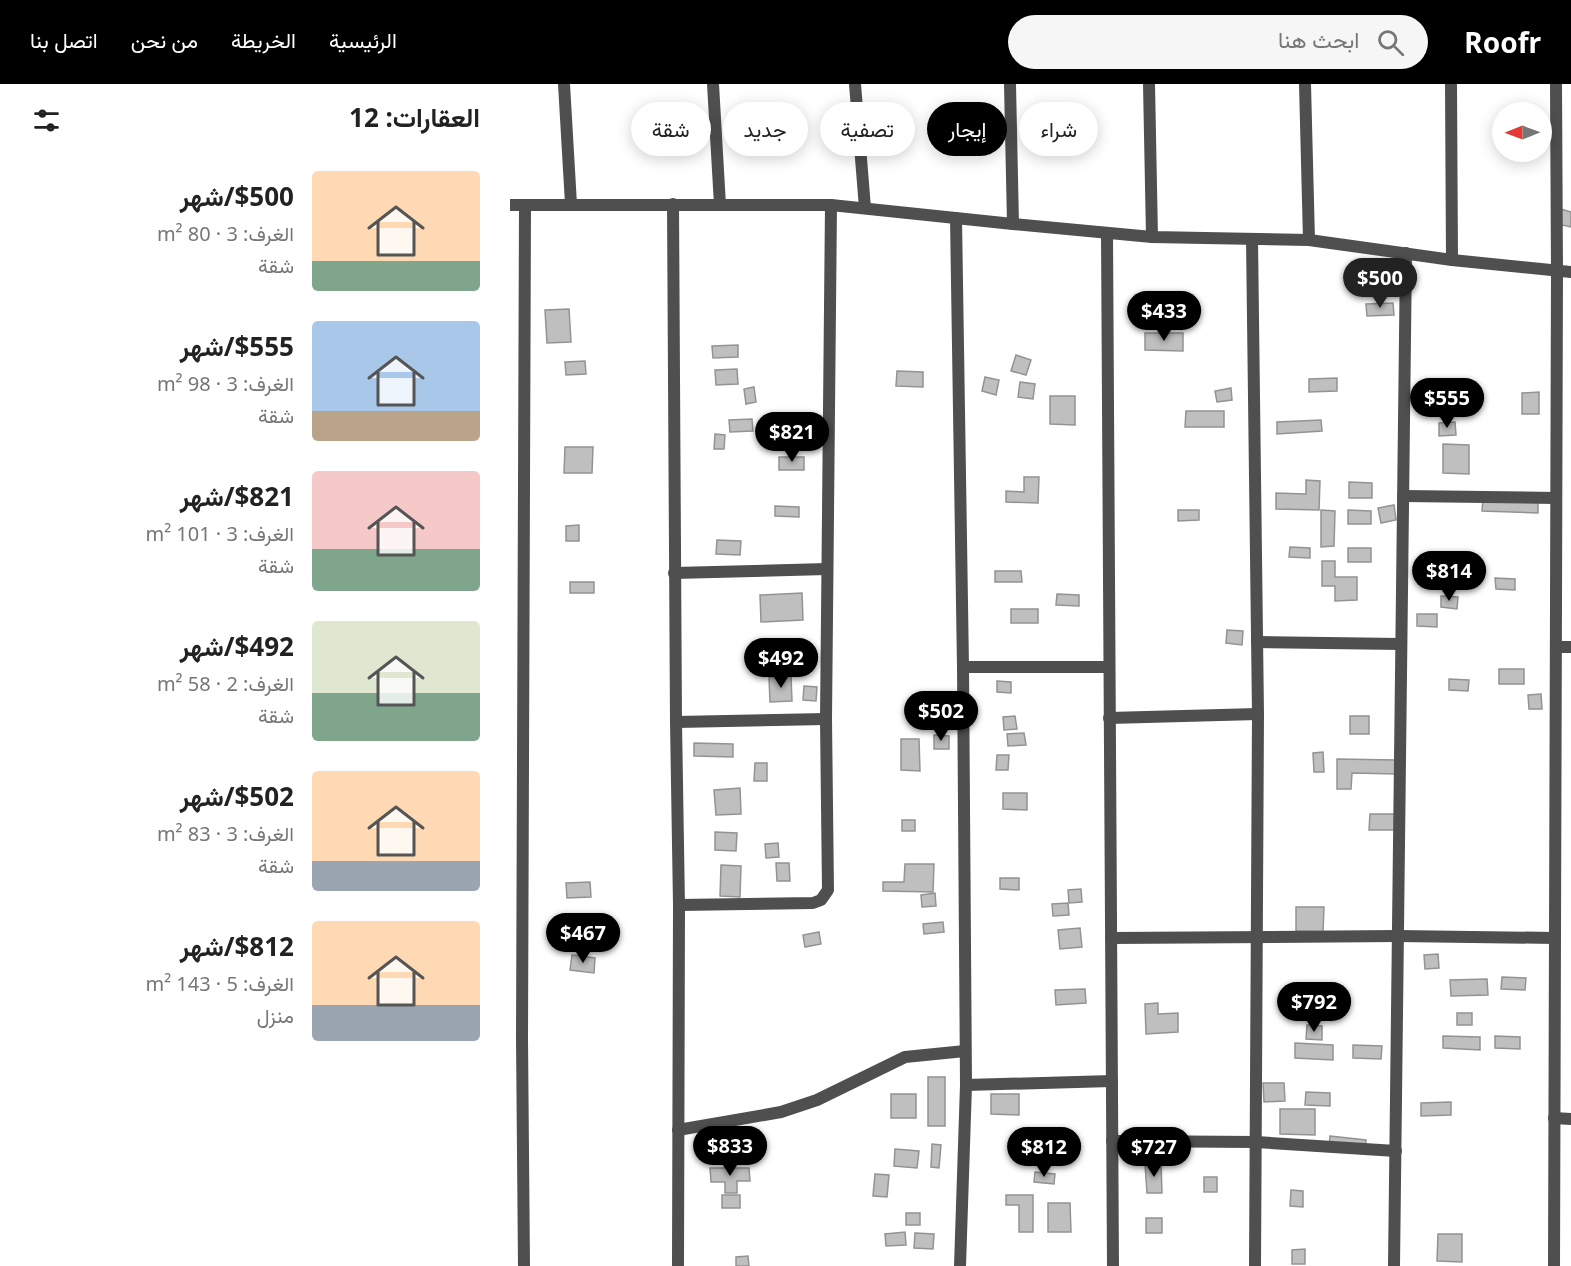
<!DOCTYPE html>
<html lang="ar">
<meta charset="utf-8">
<style>
body{margin:0;font-family:"Noto Sans",Vazirmatn,sans-serif;background:#f6f6f6;color:#222;direction:rtl;height:100vh;display:flex;flex-direction:column;font-size:22px;white-space:nowrap}
*{box-sizing:border-box;margin:0}
p{font-size:20px;color:#767676}
.icon{flex:none;width:33px;height:33px;fill:none;stroke:currentColor;stroke-width:2;stroke-linecap:round;stroke-linejoin:round}
.map{position:relative;flex:1;overflow:hidden;direction:ltr}
.panel{display:flex;flex-direction:column;background:#fff;width:510px}
.panel>*{flex:none}
.hud{position:absolute;left:18px;top:18px;width:570px;height:54px;direction:rtl;display:flex;gap:12px}
.needle{width:39px;rotate:269deg}
.fabs{position:absolute;left:982px;top:18px;display:grid;gap:12px}
.fabs a{display:grid;place-items:center;width:60px;height:60px;border-radius:50%;background:#fff;box-shadow:0 3px 15px #0003;font-size:30px}
.price{position:absolute;translate:-50% -51px;padding:0 14px;border-radius:21px;background:#000;color:#fff;font-size:20px;line-height:39px;filter:drop-shadow(0 2px 3px #0008)}
.price::after{content:'';position:absolute;left:50%;top:36px;width:18px;height:14px;margin-left:-9px;background:inherit;clip-path:polygon(0 0,100% 0,50% 100%)}
.price.current{background:#222;color:#fff}
ul{padding:0;list-style:none}
li{display:flex;align-items:center;gap:18px;height:150px;padding:0 30px}
li span{display:grid;place-items:center;flex:none;width:168px;height:120px;border-radius:6px;color:#555}
li>.icon{margin-inline-start:auto}
span .icon{width:72px;height:72px;fill:#fffc;stroke-width:1}
li b{font-size:26px}
h2{display:flex;justify-content:space-between;align-items:center;height:72px;padding:0 30px;font-size:26px}
.tag{padding:0 21px;border-radius:27px;background:#fff;box-shadow:0 3px 15px #0003;font-size:21px;line-height:54px}
.tag.current{background:#000;color:#fff}
header{display:flex;align-items:center;gap:36px;box-sizing:border-box;height:84px;padding:0 30px;background:#000;color:#fff}
header strong{font-size:28px}
nav{display:flex;gap:33px;margin-inline-start:auto;font-size:21px}
.search{width:420px;height:54px;background:#f6f6f6;display:flex;align-items:center;gap:15px;box-sizing:border-box;padding:0 21px;border-radius:33px;color:#767676;font-size:22px}
main{display:flex;flex:1;min-height:0}
.map>svg:first-child{display:block}
.building{fill:#bfbfbf;stroke:#939393;stroke-width:1.5}
.lines{fill:none;stroke-linecap:round;stroke-linejoin:round}
.street{stroke:#4f4f4f;stroke-width:12}
</style>
<header>
<strong>Roofr</strong>
<div class="search"><svg class="icon" aria-label="search" viewBox="0 0 24 24"><circle cx="10" cy="10" r="6"/><path d="M15 15l6 6"/></svg>ابحث هنا</div>
<nav><a>الرئيسية</a><a>الخريطة</a><a>من نحن</a><a>اتصل بنا</a></nav>
</header>
<main>
<div class="map">
<svg width="1061" height="1182" viewBox="0 0 1061 1182">
<rect width="100%" height="100%" fill="#fff"/>
<g class="building">
<path d="M1051,125L1061,128V143L1048,140Z"/>
<path d="M883,219L884,231L857,232L856,220Z"/>
<path d="M59,225L61,258L37,259L35,226Z"/>
<path d="M635,249H673V267L635,266Z"/>
<path d="M228,261V273L203,274L202,262Z"/>
<path d="M506,271L521,276L516,291L501,287Z"/>
<path d="M75,277L76,290L56,291L55,278Z"/>
<path d="M227,285L228,300L206,301L205,286Z"/>
<path d="M387,287L413,288V303L386,302Z"/>
<path d="M475,293L489,296L486,311L472,307Z"/>
<path d="M827,294V307L799,308V295Z"/>
<path d="M510,298L525,300L523,315L508,313Z"/>
<path d="M244,303L246,318L236,320L234,305Z"/>
<path d="M721,304L722,316L707,318L705,307Z"/>
<path d="M1029,308V330H1012V309Z"/>
<path d="M540,312H565V341L540,340Z"/>
<rect x="916" y="313" width="12" height="13"/>
<path d="M676,327H714V343H675Z"/>
<path d="M242,335L243,347L220,348L219,336Z"/>
<path d="M811,336L812,347L767,350V338Z"/>
<path d="M945,338L946,351L929,352V339Z"/>
<path d="M205,350L215,351L214,365H204Z"/>
<path d="M933,360L959,361V390L933,389Z"/>
<path d="M55,363H83L82,389H54Z"/>
<rect x="269" y="373" width="25" height="13"/>
<path d="M514,393H529L528,419L496,418V407L514,408Z"/>
<path d="M796,396L810,397L809,426L766,425V409L796,410Z"/>
<path d="M839,398L862,399V414H839Z"/>
<path d="M973,414L1028,416V429L972,427Z"/>
<path d="M884,421L886,436L871,439L868,424Z"/>
<path d="M265,422L289,423V433L265,432Z"/>
<path d="M668,426H689V436L668,437Z"/>
<path d="M811,426L825,427L824,462L811,463Z"/>
<path d="M838,426L861,427V440H838Z"/>
<path d="M69,441V457H56V442Z"/>
<path d="M207,456L231,457L230,471L206,470Z"/>
<path d="M780,463L800,464V474L779,473Z"/>
<rect x="838" y="464" width="23" height="14"/>
<path d="M812,477H825V493H847V516L825,517V502H812Z"/>
<path d="M485,487H511L512,498H485Z"/>
<path d="M985,494L1005,495V506L986,505Z"/>
<rect x="60" y="498" width="24" height="11"/>
<path d="M292,509L293,536L251,538L250,511Z"/>
<path d="M547,510L569,511V522L546,521Z"/>
<path d="M931,512L948,513L947,525L931,523Z"/>
<rect x="501" y="525" width="27" height="14"/>
<path d="M907,530H927V543L907,542Z"/>
<path d="M717,546L733,547L732,561L716,559Z"/>
<rect x="989" y="585" width="25" height="15"/>
<path d="M281,592L282,617L260,618L259,593Z"/>
<path d="M939,595L959,596L958,607L939,606Z"/>
<path d="M487,597L501,598V609L487,608Z"/>
<path d="M294,602L307,603L306,617L293,616Z"/>
<path d="M1031,610L1032,625H1019L1018,611Z"/>
<path d="M505,632L507,645L494,646L493,633Z"/>
<rect x="840" y="632" width="19" height="18"/>
<path d="M514,649L516,661L498,662L497,650Z"/>
<path d="M424,651L439,652V665H424Z"/>
<path d="M391,655H409L410,687L391,686Z"/>
<path d="M184,659L223,660V673L184,672Z"/>
<path d="M813,668L814,688H804L803,669Z"/>
<path d="M487,671H499L498,686H486Z"/>
<path d="M827,675L886,676V690L842,689L841,705H827Z"/>
<path d="M245,679H257V697H244Z"/>
<path d="M230,704L231,730L206,731L204,706Z"/>
<path d="M493,709H517V726L493,725Z"/>
<path d="M860,730H885V746H859Z"/>
<rect x="392" y="736" width="13" height="11"/>
<path d="M205,748L227,749L226,767L205,766Z"/>
<path d="M268,759L269,773L256,774L255,760Z"/>
<path d="M266,779H279L280,797H267Z"/>
<path d="M395,780H424L423,808L373,807V798H394Z"/>
<path d="M211,781L231,782L230,813L210,812Z"/>
<path d="M490,794H509V806L490,805Z"/>
<path d="M80,798L81,813L57,814L56,799Z"/>
<path d="M571,805L572,818L559,819L558,806Z"/>
<path d="M425,809L426,822L412,823L411,811Z"/>
<path d="M558,819L559,831L543,832L542,820Z"/>
<path d="M786,823H814L813,848L786,847Z"/>
<path d="M433,838L434,848L414,850L413,840Z"/>
<path d="M570,844L572,863L550,865L548,846Z"/>
<path d="M309,848L311,860L295,863L293,851Z"/>
<path d="M928,870L929,884L915,885L914,871Z"/>
<path d="M62,871L85,874L84,889L60,886Z"/>
<path d="M992,893L1016,894L1015,906L991,905Z"/>
<path d="M977,895L978,911L941,912L940,896Z"/>
<path d="M575,905L576,919L546,921L545,906Z"/>
<path d="M648,919V930L668,929V948L636,950L635,920Z"/>
<rect x="947" y="929" width="15" height="12"/>
<path d="M797,941L812,942V956L796,955Z"/>
<path d="M933,952L970,953V966L933,964Z"/>
<path d="M985,952L1010,953V965L985,964Z"/>
<path d="M785,959L823,961V976L785,974Z"/>
<path d="M843,961L872,962L871,975L843,974Z"/>
<rect x="418" y="993" width="17" height="49"/>
<path d="M753,999H774L775,1017L754,1018Z"/>
<path d="M796,1008L820,1009V1022L795,1021Z"/>
<rect x="381" y="1010" width="25" height="24"/>
<path d="M481,1010H509V1031L481,1030Z"/>
<path d="M941,1018V1031L911,1032V1019Z"/>
<path d="M770,1025H805V1051L770,1050Z"/>
<path d="M820,1052L856,1056L855,1066L819,1063Z"/>
<path d="M422,1060L431,1061L429,1084L421,1083Z"/>
<path d="M385,1065L409,1067L407,1084L384,1082Z"/>
<path d="M651,1079L652,1109H637L635,1080Z"/>
<path d="M200,1084H239L240,1097H227V1109H215V1098H201Z"/>
<path d="M525,1088L545,1090L544,1100L524,1098Z"/>
<path d="M365,1090L379,1091L377,1113L363,1112Z"/>
<rect x="694" y="1093" width="13" height="15"/>
<path d="M781,1106L793,1107V1123L780,1122Z"/>
<rect x="212" y="1111" width="18" height="13"/>
<path d="M496,1111H523V1148H509V1121H496Z"/>
<path d="M538,1119H560L561,1148H538Z"/>
<rect x="396" y="1129" width="14" height="12"/>
<rect x="636" y="1134" width="16" height="15"/>
<path d="M395,1148L396,1161L376,1162L375,1150Z"/>
<path d="M405,1149L424,1150L423,1165L404,1164Z"/>
<path d="M928,1150H952V1178L927,1177Z"/>
<path d="M795,1165V1180H782V1166Z"/>
<path d="M238,1172L239,1182H226V1173Z"/>
</g>
<g class="lines">
<g class="street">
<path d="M54,0L61,120"/>
<path d="M203,0L210,121"/>
<path d="M345,0L355,124"/>
<path d="M500,0L503,140"/>
<path d="M639,0L642,153"/>
<path d="M795,0L799,156"/>
<path d="M941,0L942,176"/>
<path d="M163,120L166,638L169,821L168,1182"/>
<path d="M0,121H321L503,140L642,153L799,156L942,176L1061,188"/>
<path d="M446,134L453,583L456,1001L450,1182"/>
<path d="M597,149L603,1182"/>
<path d="M742,155L748,630L745,1182"/>
<path d="M893,412L1046,414"/>
<path d="M164,489L317,485"/>
<path d="M747,558L891,560"/>
<path d="M1046,563H1061"/>
<path d="M453,583H599"/>
<path d="M599,634L748,630"/>
<path d="M166,638L316,635"/>
<path d="M169,821L303,819L311,816L318,806L316,635L321,121"/>
<path d="M601,854L888,852L1045,854"/>
<path d="M456,1001L602,997"/>
<path d="M1044,1034L1061,1035"/>
<path d="M168,1046L271,1028L307,1016L395,973L455,967"/>
<path d="M602,1057L746,1058L886,1067"/>
<path d="M14,1182L12,954L15,121"/>
<path d="M884,1182L896,169"/>
<path d="M1044,1182L1047,187L1046,0"/>
</g>
</g>
</svg>
<div class="fabs">
<a><svg class="needle" viewBox="-14 -14 28 28"><path d="M0-13l5 13h-10z" fill="#e53935"/><path d="M0 13l5-13h-10z" fill="#767676"/></svg></a>
</div>
<b class="price current" style="left:870px;top:225px">$500</b>
<b class="price" style="left:654px;top:258px">$433</b>
<b class="price" style="left:937px;top:345px">$555</b>
<b class="price" style="left:282px;top:379px">$821</b>
<b class="price" style="left:939px;top:518px">$814</b>
<b class="price" style="left:271px;top:605px">$492</b>
<b class="price" style="left:431px;top:658px">$502</b>
<b class="price" style="left:73px;top:880px">$467</b>
<b class="price" style="left:804px;top:949px">$792</b>
<b class="price" style="left:220px;top:1093px">$833</b>
<b class="price" style="left:534px;top:1094px">$812</b>
<b class="price" style="left:644px;top:1094px">$727</b>
<div class="hud">
<a class="tag">شراء</a>
<a class="tag current">إيجار</a>
<a class="tag">تصفية</a>
<a class="tag">جديد</a>
<a class="tag">شقة</a>
</div>
</div>
<section class="panel">
<h2>العقارات: 12<svg class="icon" aria-label="filters" viewBox="0 0 24 24"><path d="M4 7h16M4 17h16"/><circle cx="9" cy="7" r="2"/><circle cx="15" cy="17" r="2"/></svg></h2>
<ul>
<li><span style="background:linear-gradient(#ffd9b3 75%,#7fa58c 0)"><svg class="icon" aria-label="home" viewBox="0 0 24 24"><path d="M3 11l9-7 9 7M6 9v11h12V9"/></svg></span><div><b>$500/شهر</b><p>الغرف: 3 · 80 m²</p><p>شقة</p></div></li>
<li><span style="background:linear-gradient(#a9c7e8 75%,#b9a48a 0)"><svg class="icon" aria-label="home" viewBox="0 0 24 24"><path d="M3 11l9-7 9 7M6 9v11h12V9"/></svg></span><div><b>$555/شهر</b><p>الغرف: 3 · 98 m²</p><p>شقة</p></div></li>
<li><span style="background:linear-gradient(#f6c9c9 65%,#7fa58c 0)"><svg class="icon" aria-label="home" viewBox="0 0 24 24"><path d="M3 11l9-7 9 7M6 9v11h12V9"/></svg></span><div><b>$821/شهر</b><p>الغرف: 3 · 101 m²</p><p>شقة</p></div></li>
<li><span style="background:linear-gradient(#dfe7d0 60%,#7fa58c 0)"><svg class="icon" aria-label="home" viewBox="0 0 24 24"><path d="M3 11l9-7 9 7M6 9v11h12V9"/></svg></span><div><b>$492/شهر</b><p>الغرف: 2 · 58 m²</p><p>شقة</p></div></li>
<li><span style="background:linear-gradient(#ffd9b3 75%,#9aa5b1 0)"><svg class="icon" aria-label="home" viewBox="0 0 24 24"><path d="M3 11l9-7 9 7M6 9v11h12V9"/></svg></span><div><b>$502/شهر</b><p>الغرف: 3 · 83 m²</p><p>شقة</p></div></li>
<li><span style="background:linear-gradient(#ffd9b3 70%,#9aa5b1 0)"><svg class="icon" aria-label="home" viewBox="0 0 24 24"><path d="M3 11l9-7 9 7M6 9v11h12V9"/></svg></span><div><b>$812/شهر</b><p>الغرف: 5 · 143 m²</p><p>منزل</p></div></li>
</ul>
</section>
</main>
